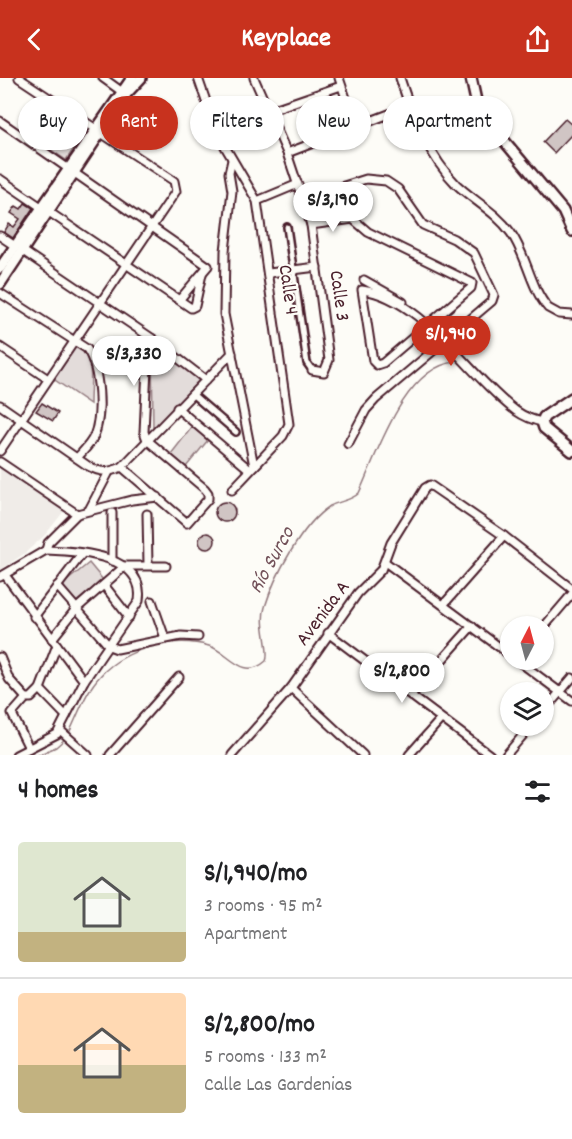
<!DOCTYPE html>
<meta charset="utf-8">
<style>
body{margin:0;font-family:Dekko,sans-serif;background:#f6f6f6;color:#202124;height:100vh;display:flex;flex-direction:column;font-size:22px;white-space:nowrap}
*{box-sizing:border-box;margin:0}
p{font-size:20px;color:#757577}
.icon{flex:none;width:33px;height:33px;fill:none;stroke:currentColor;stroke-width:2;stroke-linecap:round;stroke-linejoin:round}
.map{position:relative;height:677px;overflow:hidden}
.panel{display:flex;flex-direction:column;background:#fff;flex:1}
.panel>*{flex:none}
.banner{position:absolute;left:18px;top:18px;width:537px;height:54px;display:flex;gap:12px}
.needle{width:39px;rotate:6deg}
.fabs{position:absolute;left:500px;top:538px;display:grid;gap:12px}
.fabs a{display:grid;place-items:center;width:54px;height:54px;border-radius:50%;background:#fff;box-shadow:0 2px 4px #0004;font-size:30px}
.price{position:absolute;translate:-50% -51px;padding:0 14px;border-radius:21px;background:#fff;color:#222;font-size:20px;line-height:39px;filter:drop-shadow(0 2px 3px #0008)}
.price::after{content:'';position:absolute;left:50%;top:36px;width:18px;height:14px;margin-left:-9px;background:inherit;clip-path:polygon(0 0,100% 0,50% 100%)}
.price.on{background:#c8321e;color:#fff}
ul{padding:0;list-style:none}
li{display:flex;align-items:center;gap:18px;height:150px;padding:0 18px}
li+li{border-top:2px solid #e0e0e0}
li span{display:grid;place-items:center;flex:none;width:168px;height:120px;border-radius:6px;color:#555}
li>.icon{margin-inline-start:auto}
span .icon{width:72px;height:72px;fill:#fffc;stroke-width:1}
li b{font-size:26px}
h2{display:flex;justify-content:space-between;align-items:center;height:72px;padding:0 18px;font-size:26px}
.pill{padding:0 21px;border-radius:27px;background:#fff;box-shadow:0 2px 4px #0004;font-size:21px;line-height:54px}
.pill.on{background:#c8321e;color:#fff}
header{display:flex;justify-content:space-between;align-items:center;height:78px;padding:0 18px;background:#c8321e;color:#fff;font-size:27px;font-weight:700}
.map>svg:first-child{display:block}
.built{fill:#f0ece8}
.green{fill:#e3dcda;stroke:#967e82;stroke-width:1.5}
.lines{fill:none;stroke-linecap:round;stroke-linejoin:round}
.stream{stroke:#91777b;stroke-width:1.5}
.building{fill:#d0c5c4;stroke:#4a1f2b;stroke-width:1.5}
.pedestrian-casing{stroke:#4a1f2b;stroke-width:10}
.minor-casing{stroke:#4a1f2b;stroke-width:11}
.tertiary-casing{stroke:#4a1f2b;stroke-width:14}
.pedestrian{stroke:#fdfcf7;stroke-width:5}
.minor{stroke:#fdfcf7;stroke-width:7}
.tertiary{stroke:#fdfcf7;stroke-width:9}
.labels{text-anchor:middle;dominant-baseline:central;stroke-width:4.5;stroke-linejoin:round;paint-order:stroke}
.street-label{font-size:20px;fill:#4a1f2b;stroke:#fdfcf7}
.water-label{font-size:21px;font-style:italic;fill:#73525a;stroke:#fdfcf7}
</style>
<header><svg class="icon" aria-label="back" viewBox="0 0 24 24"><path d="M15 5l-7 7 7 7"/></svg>Keyplace<svg class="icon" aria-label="share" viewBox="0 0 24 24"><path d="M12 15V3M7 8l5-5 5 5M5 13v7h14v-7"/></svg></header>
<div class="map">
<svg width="572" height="677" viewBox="0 0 572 677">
<rect width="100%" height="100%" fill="#fdfcf7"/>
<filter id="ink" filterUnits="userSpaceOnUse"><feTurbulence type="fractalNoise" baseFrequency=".0167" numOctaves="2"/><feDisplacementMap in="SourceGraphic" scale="12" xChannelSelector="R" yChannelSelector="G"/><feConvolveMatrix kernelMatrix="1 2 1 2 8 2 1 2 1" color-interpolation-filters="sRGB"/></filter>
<g filter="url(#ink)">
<path class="built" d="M0,389L64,433L45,457L25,475L0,492Z"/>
<g class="green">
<path d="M67,39L87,52L66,82L47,69Z"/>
<path d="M335,116L341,135L314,143L308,124Z"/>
<path d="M152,264L201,300L153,352Z"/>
<path d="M75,265C96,283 90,300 90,326L52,300Z"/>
<path d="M192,349L208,362L186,389L171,376Z"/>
<path d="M89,485L103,502L76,524L62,507Z"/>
</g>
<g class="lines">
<g class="stream">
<path d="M68,657C79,636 84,615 101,597C126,570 174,558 209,568C228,573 242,604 266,583C271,574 259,547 265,529C274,499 302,446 330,428C339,423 351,423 359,415C377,376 404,289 455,284"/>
<path d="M38,677L56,669L65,661"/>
</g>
</g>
<g class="building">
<path d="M565,41L572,47V56L554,75L543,64Z"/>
<path d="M25,125L33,130L13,160L4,154L9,146L14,149L20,141L11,135L16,128L21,131Z"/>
<path d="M42,325L58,335L53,343L36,333Z"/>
<circle cx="225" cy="434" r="10"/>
<circle cx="207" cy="463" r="8"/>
</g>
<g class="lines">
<g class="pedestrian-casing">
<g id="pedestrian">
<path d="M287,149L307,285L312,292"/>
<path d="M192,316L236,354"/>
</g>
</g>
<g class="minor-casing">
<g id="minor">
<path d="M19,0L96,51"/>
<path d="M103,0L121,13"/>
<path d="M198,0L217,55L257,123L289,346L283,358L232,412"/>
<path d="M254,0L287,75L311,147L329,282L324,294L312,292"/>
<path d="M339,0L356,49"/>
<path d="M400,0C411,35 430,80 456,106C474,123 496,134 511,155C527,178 530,209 548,230L559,236L572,237"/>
<path d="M0,43L208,188L180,221"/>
<path d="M217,55L268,33L341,8"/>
<path d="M287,75L410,28"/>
<path d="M232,82L229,95L232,113L225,173L224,236L254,388"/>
<path d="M0,101L41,129"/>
<path d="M303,121L366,101L386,103L398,111L423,147L454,161L474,175L494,217L492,223L376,321L366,332L348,366"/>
<path d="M257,123L298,106"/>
<path d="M49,134L191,230L195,228L202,196"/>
<path d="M311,147L353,141L368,154L472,205L471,210L383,285L377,287L373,283L362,212C412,218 454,275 489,309C506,325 518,339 542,344"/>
<path d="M0,158L15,168"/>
<path d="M23,173L153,261L206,302"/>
<path d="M269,195L317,189"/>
<path d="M364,202L403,224"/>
<path d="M0,215L87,271C100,291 103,336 94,358C90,367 83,373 77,380"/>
<path d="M0,269L48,301"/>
<path d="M0,327L88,388C101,395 108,395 122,389L232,275"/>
<path d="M177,330L250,392"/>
<path d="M0,373L176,113L174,103L101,55"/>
<path d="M0,384L77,436"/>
<path d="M122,389L187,445L208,421V415L205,411L147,362L144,354L148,268L153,261"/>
<path d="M89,432L109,394"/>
<path d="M112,435V483"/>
<path d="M147,436L148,487"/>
<path d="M385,484L510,577"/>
<path d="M5,497L84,603"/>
<path d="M0,499L46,472L48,465L77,436L132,422L158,419"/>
<path d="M104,507L129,539"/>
<path d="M57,508L109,568L117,571L181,558L198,559"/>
<path d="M152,523L165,560"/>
<path d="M444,526L504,458"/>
<path d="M34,539L82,476"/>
<path d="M543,550L572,516"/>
<path d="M328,555L490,677"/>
<path d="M52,561L76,531L125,488H166"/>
<path d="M0,579L9,601L26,620H31L40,611L57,567"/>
<path d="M517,582L572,623"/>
<path d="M291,610L363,677"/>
<path d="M40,611L66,638"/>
<path d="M411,617L472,548"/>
<path d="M26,620L12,636L29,670"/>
<path d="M543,634L572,600"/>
<path d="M60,652L88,677"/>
<path d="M16,677L57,656L84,603L139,523C146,477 79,473 46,472"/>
<path d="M110,677L179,599"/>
<path d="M232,677L291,610L358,515L381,492L391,465L425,410L430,407L504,458L572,511"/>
<path d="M409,677L441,641"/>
<path d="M506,677L531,648"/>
</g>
</g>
<g class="tertiary-casing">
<g id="tertiary">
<path d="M471,0L476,23L486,41L563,133L572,153"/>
<path d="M0,190L132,0"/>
<path d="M0,206L126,16L141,0"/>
<path d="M572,320L544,339L542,344L544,350L572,373"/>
</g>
</g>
<use href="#pedestrian" class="pedestrian"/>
<use href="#minor" class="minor"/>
<use href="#tertiary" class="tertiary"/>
</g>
</g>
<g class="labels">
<g class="street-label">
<text transform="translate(287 212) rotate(82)">Calle 4</text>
<text transform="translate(338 218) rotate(82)">Calle 3</text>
<text transform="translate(324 536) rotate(-53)">Avenida A</text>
</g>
<g class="water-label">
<text transform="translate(273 483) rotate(-61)">Río Surco</text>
</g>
</g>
</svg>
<div class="fabs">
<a><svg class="needle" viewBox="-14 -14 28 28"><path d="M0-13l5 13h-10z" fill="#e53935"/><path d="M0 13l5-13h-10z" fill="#757577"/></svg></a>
<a><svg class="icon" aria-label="layers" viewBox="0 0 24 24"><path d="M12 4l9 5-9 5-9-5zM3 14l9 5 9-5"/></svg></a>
</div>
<b class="price" style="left:333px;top:155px">S/3,190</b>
<b class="price on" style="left:451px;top:289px">S/1,940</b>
<b class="price" style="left:134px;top:309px">S/3,330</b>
<b class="price" style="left:402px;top:626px">S/2,800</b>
<div class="banner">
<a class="pill">Buy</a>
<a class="pill on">Rent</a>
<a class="pill">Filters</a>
<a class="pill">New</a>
<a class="pill">Apartment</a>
</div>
</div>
<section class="panel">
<h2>4 homes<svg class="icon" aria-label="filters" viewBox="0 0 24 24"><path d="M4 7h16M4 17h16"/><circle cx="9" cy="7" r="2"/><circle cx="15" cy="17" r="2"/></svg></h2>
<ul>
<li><span style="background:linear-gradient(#dfe7d0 75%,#c2b280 0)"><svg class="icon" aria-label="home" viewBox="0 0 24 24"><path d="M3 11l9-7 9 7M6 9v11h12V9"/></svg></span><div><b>S/1,940/mo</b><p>3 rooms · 95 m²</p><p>Apartment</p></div></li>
<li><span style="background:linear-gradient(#ffd9b3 60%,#c2b280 0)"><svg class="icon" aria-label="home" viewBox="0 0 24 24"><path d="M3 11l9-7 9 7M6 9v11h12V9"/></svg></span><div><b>S/2,800/mo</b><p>5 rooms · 133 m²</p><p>Calle Las Gardenias</p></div></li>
</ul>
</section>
